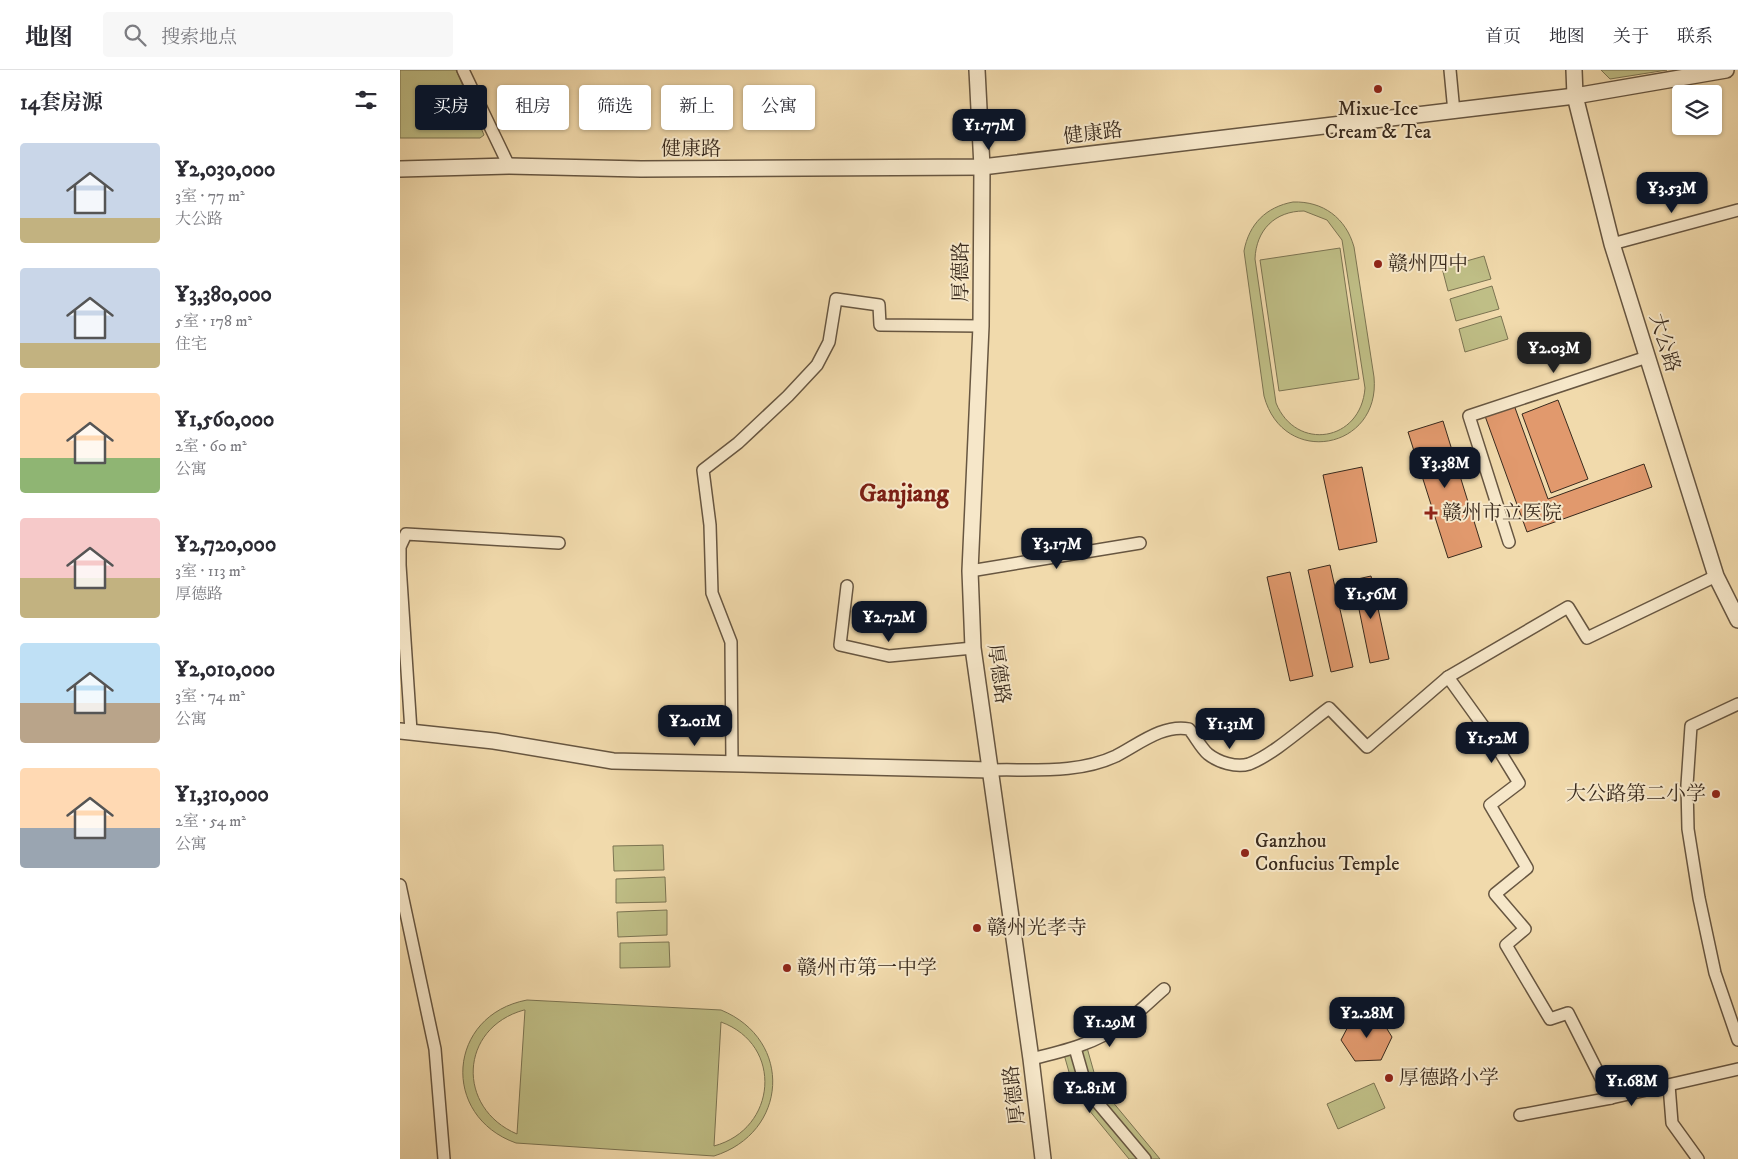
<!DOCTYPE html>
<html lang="zh">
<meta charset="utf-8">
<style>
body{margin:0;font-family:"IM FELL DW Pica","Noto Serif SC",serif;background:#f7f7f7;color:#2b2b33;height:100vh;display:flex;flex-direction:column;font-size:19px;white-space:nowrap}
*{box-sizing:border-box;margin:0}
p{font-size:16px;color:#7c7c81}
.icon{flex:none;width:28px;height:28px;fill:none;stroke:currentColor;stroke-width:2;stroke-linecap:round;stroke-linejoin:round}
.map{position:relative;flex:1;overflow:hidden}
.details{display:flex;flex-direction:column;background:#fff;width:400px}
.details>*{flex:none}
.guide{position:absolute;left:15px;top:15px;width:475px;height:45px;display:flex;gap:10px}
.controls{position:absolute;left:1272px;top:15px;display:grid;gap:10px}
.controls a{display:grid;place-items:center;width:50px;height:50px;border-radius:5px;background:#fff;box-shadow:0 1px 4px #0004;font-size:25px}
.price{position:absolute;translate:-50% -42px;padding:0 11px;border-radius:10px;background:#111827;color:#fff;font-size:16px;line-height:32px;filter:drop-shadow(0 1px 2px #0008)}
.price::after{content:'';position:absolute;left:50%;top:30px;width:15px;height:11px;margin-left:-8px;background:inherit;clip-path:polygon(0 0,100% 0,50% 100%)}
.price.current{background:#222;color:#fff}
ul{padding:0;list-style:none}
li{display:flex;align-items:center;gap:15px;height:125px;padding:0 20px}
li span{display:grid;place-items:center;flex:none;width:140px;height:100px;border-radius:5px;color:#555}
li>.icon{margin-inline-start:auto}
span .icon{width:60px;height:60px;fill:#fffc;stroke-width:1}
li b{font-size:21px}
h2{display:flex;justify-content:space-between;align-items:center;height:60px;padding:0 20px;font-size:21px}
.pill{padding:0 18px;border-radius:5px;background:#fff;box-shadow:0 1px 4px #0004;font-size:18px;line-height:45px}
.pill.current{background:#111827;color:#fff}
header{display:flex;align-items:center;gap:30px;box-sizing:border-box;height:70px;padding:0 25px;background:#fff;border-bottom:1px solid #e1e1e2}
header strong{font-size:24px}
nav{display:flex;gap:28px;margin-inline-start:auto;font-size:18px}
.search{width:350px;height:45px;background:#f7f7f7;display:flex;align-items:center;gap:12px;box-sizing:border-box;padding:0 18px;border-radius:5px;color:#7c7c81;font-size:19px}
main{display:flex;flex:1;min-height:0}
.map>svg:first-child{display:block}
.green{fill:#bfbe86;stroke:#7c7452;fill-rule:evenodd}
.building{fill:#e1996d;stroke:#392a1d}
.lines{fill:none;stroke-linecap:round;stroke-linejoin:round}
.minor-casing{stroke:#675641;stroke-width:14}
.tertiary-casing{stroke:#675641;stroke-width:18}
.minor{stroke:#f6e7c9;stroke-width:11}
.tertiary{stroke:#f6e7c9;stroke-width:15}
.poi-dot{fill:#8f2418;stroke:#f6e7c9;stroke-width:2}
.labels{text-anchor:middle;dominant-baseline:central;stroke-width:4;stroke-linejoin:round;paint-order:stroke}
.poi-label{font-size:20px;fill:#392a1d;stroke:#f6e7c9;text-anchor:start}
.street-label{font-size:20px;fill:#392a1d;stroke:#f6e7c9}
.district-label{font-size:25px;font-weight:bold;fill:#7a1f14;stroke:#f6e7c9}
</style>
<header>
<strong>地图</strong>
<div class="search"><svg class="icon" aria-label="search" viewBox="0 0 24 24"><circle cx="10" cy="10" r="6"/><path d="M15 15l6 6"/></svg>搜索地点</div>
<nav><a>首页</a><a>地图</a><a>关于</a><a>联系</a></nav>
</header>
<main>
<section class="details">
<h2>14套房源<svg class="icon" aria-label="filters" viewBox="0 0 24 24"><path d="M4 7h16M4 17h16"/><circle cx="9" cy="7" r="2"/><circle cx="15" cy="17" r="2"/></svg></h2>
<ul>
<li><span style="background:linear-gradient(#c9d6e8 75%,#c2b280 0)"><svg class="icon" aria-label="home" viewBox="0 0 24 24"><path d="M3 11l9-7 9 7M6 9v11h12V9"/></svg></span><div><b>¥2,030,000</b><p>3室 · 77 m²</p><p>大公路</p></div></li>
<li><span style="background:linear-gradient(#c9d6e8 75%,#c2b280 0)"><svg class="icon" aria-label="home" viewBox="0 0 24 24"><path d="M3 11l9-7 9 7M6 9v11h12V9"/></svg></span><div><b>¥3,380,000</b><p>5室 · 178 m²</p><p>住宅</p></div></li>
<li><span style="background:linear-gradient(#ffd9b3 65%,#8fb573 0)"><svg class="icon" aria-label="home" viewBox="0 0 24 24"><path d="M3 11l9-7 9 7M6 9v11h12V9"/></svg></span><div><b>¥1,560,000</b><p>2室 · 60 m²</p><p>公寓</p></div></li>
<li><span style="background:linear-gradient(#f6c9c9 60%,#c2b280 0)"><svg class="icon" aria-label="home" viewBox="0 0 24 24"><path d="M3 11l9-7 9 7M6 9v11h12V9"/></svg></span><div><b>¥2,720,000</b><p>3室 · 113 m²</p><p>厚德路</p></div></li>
<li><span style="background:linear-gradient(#bfe0f5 60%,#b9a48a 0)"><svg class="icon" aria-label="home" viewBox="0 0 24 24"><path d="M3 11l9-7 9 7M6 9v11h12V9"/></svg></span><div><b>¥2,010,000</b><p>3室 · 74 m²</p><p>公寓</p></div></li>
<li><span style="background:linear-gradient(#ffd9b3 60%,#9aa5b1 0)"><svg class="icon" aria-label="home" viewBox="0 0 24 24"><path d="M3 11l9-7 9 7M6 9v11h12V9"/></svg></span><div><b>¥1,310,000</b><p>2室 · 54 m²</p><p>公寓</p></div></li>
</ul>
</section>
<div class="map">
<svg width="1338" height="1089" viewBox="0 0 1338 1089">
<rect width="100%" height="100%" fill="#f1daac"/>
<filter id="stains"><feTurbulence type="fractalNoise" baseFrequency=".004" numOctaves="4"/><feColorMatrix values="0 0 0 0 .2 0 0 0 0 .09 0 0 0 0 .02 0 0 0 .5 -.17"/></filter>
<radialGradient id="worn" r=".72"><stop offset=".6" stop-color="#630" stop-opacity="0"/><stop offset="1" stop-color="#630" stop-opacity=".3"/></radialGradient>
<g class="green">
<path d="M0,0H56L84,65L80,68H0Z"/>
<path d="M1201,0H1267L1210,9Z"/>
<path d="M893,132C923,131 946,148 954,177L974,307C981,380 883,398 864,326L844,181C849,154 866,137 893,132ZM904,141L927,150L942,170L965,318C961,372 896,382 876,333L855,189C856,160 875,141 904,141Z"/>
<path d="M940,178L959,309L879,321L860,190Z"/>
<path d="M1084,186L1091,209L1048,221L1042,198Z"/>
<path d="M1092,216L1099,239L1056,251L1050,229Z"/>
<path d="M1101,246L1108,269L1065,282L1059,259Z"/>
<path d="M263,775L264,800L214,801L213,776Z"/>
<path d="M265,807L266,832L216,833V809Z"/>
<path d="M267,840V865L218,867L217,842Z"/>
<path d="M269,872L270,897L220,898V873Z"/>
<path d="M127,930L321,940C394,970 388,1063 314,1086L116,1073C40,1046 47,945 127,930ZM124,940H125L117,1064C56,1038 59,958 124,940ZM321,952C384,975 377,1059 314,1076Z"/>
<path d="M686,974L697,1013L760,1089H729L675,1023L663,981Z"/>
<path d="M974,1013L985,1038L938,1059L927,1034Z"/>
</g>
<g class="building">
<path d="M1158,330L1188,409L1151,423L1122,344Z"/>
<path d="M1114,335L1148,429L1244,394L1252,417L1127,462L1085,346Z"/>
<path d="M1043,351L1082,477L1048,488L1008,362Z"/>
<path d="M962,397L977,472L939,480L923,405Z"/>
<path d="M930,495L953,597L931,602L908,500Z"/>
<path d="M890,502L913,606L890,611L867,507Z"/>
<path d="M971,506L989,589L970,593L953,510Z"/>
<path d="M979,946L992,967L981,990L955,991L941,970L953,947Z"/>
</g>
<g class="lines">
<g class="minor-casing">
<g id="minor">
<path d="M63,0L109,96"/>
<path d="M1050,0L1054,42"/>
<path d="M1212,174L1338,140"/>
<path d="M1109,472L1069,346L1247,287"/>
<path d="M570,501L740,473"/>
<path d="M447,516L440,575L489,586L573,578"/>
<path d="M1338,634L1291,656L1287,715L1288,759L1299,828L1315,903L1338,970"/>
<path d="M11,661L0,495V477L6,464L159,473"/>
<path d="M332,693L331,572L312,523L310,455L303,400L338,373L388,326L417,295L429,272L436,229L479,235L480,255L581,256"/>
<path d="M591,700C633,699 678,704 716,686C739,674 763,654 789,659C795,666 801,678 808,684C818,692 836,698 849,694C873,685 907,654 929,638L967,677L1048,607"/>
<path d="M0,815L35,979L44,1089"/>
<path d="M675,978L687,1020L745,1089"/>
<path d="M631,989C665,981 697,973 725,952C739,943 751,930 764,919"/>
<path d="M1269,1015L1272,1053L1298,1089"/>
<path d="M1211,1028L1168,943L1150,949L1106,875L1125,859L1095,824L1127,798L1090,735L1119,713L1089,664L1048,607L1168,537L1187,568L1316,506"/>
<path d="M1120,1045L1211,1028L1338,999"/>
</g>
</g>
<g class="tertiary-casing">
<g id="tertiary">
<path d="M577,0L582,97L581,256L570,501L573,578L631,989L643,1089"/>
<path d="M1174,0L1175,26L1212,174L1316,506L1338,550"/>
<path d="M0,99L109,96L241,99L582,97L1175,26L1326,0"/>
<path d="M0,661L94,671L213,691L591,700"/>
</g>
</g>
<use href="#minor" class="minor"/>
<use href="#tertiary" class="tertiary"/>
</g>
<g class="poi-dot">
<circle cx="978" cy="19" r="5"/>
<circle cx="978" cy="194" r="5"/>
<path d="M1028.5 435.5h5v5h5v5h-5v5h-5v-5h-5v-5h5z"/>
<circle cx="1316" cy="724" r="5"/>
<circle cx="845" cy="783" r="5"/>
<circle cx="577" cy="858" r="5"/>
<circle cx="387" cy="898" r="5"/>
<circle cx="989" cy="1008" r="5"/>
</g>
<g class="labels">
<g class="poi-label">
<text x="978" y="39" text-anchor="middle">Mixue Ice<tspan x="978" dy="23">Cream &amp; Tea</tspan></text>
<text x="988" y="194">赣州四中</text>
<text x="1042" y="443">赣州市立医院</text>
<text x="1306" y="724" text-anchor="end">大公路第二小学</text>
<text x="855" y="771">Ganzhou<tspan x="855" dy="23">Confucius Temple</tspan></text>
<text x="587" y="858">赣州光孝寺</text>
<text x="397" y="898">赣州市第一中学</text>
<text x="999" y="1008">厚德路小学</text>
</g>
<g class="street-label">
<text transform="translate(693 64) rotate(-7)">健康路</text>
<text x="291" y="79">健康路</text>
<text transform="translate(561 202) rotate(-90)">厚德路</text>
<text transform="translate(1264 273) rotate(73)">大公路</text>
<text transform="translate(598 604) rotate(82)">厚德路</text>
<text transform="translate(615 1025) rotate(-97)">厚德路</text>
</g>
<g class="district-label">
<text x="504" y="423">Ganjiang</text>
</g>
</g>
<rect width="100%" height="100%" filter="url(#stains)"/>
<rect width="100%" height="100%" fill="url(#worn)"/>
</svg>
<div class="controls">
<a><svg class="icon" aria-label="layers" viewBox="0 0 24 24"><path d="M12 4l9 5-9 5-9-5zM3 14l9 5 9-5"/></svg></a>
</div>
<b class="price" style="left:589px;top:81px">¥1.77M</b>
<b class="price" style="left:1272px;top:144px">¥3.53M</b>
<b class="price current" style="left:1154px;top:304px">¥2.03M</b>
<b class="price" style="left:1045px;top:419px">¥3.38M</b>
<b class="price" style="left:657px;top:500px">¥3.17M</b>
<b class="price" style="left:971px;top:550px">¥1.56M</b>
<b class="price" style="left:489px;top:573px">¥2.72M</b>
<b class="price" style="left:295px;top:677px">¥2.01M</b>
<b class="price" style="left:830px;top:680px">¥1.31M</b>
<b class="price" style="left:1092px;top:694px">¥1.52M</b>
<b class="price" style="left:967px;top:969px">¥2.28M</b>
<b class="price" style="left:710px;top:978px">¥1.29M</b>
<b class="price" style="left:1232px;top:1037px">¥1.68M</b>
<b class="price" style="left:690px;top:1044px">¥2.81M</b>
<div class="guide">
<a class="pill current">买房</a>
<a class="pill">租房</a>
<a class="pill">筛选</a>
<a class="pill">新上</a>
<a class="pill">公寓</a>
</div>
</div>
</main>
